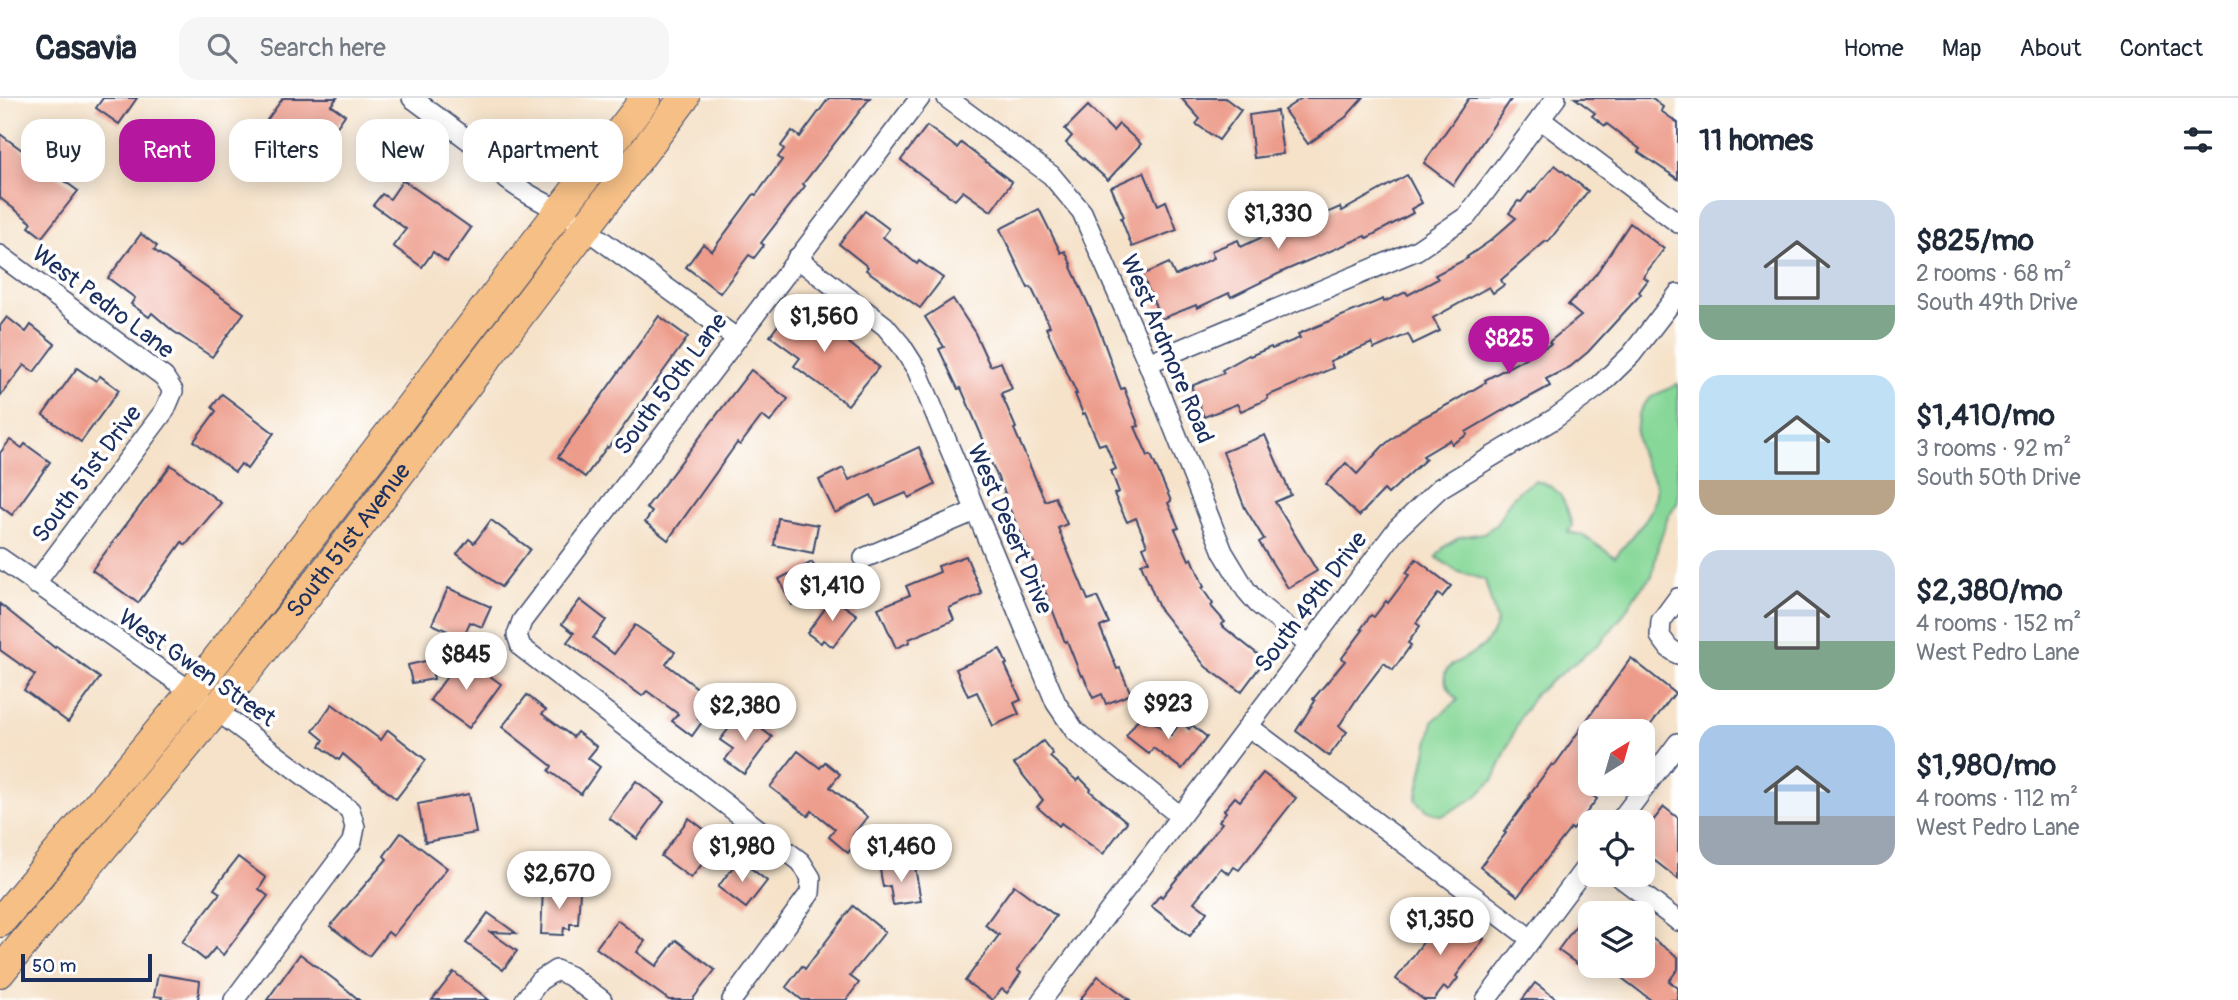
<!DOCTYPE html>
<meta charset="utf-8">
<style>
body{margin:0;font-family:Pangolin,sans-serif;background:#f6f6f7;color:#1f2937;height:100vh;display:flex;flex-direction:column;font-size:26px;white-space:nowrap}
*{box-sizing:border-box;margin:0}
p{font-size:23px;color:#747a83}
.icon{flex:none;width:38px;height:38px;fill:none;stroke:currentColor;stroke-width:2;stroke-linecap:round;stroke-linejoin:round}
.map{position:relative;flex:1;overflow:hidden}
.details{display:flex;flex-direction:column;background:#fff;width:560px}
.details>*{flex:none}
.hud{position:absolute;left:21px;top:21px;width:665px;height:63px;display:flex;gap:14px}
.needle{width:46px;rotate:37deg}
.fabs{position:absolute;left:1578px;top:621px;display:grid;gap:14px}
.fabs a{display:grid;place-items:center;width:77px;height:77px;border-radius:14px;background:#fff;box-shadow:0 4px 18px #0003;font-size:35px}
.scale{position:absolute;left:21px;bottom:18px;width:131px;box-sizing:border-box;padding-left:7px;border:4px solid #1b2f5e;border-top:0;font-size:19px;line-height:24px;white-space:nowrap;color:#1b2f5e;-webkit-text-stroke:5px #fff;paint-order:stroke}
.price{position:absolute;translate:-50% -60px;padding:0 16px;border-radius:24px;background:#fff;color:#222;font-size:23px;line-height:46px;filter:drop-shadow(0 2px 4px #0008)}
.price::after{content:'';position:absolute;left:50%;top:42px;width:21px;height:16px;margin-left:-10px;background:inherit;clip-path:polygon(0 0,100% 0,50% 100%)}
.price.current{background:#b5179e;color:#fff}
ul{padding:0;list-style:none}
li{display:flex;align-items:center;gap:21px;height:175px;padding:0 21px}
li span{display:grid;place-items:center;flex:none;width:196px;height:140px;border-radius:21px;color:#555}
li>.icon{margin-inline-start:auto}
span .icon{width:84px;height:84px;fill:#fffc;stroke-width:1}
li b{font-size:30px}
h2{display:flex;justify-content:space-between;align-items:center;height:84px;padding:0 21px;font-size:30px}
.pill{padding:0 24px;border-radius:21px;background:#fff;box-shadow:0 4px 18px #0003;font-size:24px;line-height:63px}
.pill.current{background:#b5179e;color:#fff}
header{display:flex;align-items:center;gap:42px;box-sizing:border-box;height:98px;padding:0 35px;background:#fff;border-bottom:2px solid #e0e1e3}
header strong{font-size:33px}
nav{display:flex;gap:38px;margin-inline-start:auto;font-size:24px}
.search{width:490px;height:63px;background:#f6f6f7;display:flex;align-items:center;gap:18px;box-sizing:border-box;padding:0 24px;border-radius:21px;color:#747a83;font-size:26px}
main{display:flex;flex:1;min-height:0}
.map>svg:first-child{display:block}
.green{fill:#87d898;stroke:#51847b;stroke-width:2}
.building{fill:#ed9c8b}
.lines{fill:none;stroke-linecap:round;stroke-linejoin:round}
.street-casing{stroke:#3c4a6e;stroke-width:22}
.primary-casing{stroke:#3c4a6e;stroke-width:32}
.street{stroke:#fff;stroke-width:19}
.primary{stroke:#f5bf86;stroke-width:30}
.labels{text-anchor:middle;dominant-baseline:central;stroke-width:7;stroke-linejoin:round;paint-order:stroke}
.street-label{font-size:24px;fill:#1b2f5e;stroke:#fff}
</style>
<header>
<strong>Casavia</strong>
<div class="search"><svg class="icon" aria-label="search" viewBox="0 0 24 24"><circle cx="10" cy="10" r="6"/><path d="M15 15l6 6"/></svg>Search here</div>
<nav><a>Home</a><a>Map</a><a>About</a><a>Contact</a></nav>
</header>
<main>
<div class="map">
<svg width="1678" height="902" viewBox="0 0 1678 902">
<rect width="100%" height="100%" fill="#fff"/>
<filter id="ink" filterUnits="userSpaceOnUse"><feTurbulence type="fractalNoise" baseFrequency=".0143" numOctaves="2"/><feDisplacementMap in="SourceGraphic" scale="14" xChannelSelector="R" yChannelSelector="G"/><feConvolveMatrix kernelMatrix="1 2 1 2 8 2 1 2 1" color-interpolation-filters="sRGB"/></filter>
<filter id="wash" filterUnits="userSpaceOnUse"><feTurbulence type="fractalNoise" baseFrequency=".00686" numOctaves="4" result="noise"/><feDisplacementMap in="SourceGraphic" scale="28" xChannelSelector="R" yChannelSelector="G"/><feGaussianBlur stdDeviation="1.57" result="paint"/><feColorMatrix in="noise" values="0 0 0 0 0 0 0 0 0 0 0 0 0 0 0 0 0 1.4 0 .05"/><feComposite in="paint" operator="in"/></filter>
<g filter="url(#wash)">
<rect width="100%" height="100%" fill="#f5e2c9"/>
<path class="green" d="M1678,286V404L1668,419L1658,448L1652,478L1639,492L1621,520L1600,545L1536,595L1520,620L1494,681L1476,699L1442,718L1428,713L1416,702L1433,623L1458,602C1423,564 1466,567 1486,545C1491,539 1494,531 1497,525L1485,482L1456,473L1436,459L1444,449L1460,439L1483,435L1496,427L1510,402L1522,390L1535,383C1559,386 1567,405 1572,428L1568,434L1582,437L1615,459C1629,441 1653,420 1656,396C1658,382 1648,374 1643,362C1635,343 1632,316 1649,301C1656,295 1669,291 1678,286Z"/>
<g id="blocks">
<g class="building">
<path d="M103,0H137L119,26L96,10Z"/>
<path d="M283,0H337L331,7L345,17L312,64L262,29Z"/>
<path d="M829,0H870L803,86L805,88L761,145L764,147L754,160L749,157L720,195L686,169L703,146L712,153L754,96L756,97L782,62L778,59L784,51L781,48L792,33L800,39Z"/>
<path d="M1181,0H1225L1241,12L1219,42L1196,26L1200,21Z"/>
<path d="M1302,0H1363L1346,19L1308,46L1284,12Z"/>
<path d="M1469,0H1512L1453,87L1424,65Z"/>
<path d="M1575,0H1651L1663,9L1661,13L1678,25V81L1638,54L1640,51L1607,26L1605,28L1592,18L1595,15Z"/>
<path d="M1088,8L1113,33L1119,26L1141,46L1108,82L1066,45L1072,38L1065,31Z"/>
<path d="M1277,13L1283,56L1254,60L1249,17Z"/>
<path d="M927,28L957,50L961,45L1012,84L991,113L963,93L955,102L901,62Z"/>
<path d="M0,36L78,93L42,139L29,129L32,125L0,100Z"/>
<path d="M1555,67L1588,93L1548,144L1546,143L1501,182L1504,187L1493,195L1489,189L1433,220L1440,233L1413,246L1408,236L1374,251L1372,245L1330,263L1333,270L1267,298L1268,301L1241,313L1237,306L1204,319L1191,288L1224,275L1222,272L1249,257L1250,258L1271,249L1272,251L1300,240L1298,236L1383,201L1384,204L1406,194L1408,197L1438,181L1435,177L1468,160L1467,159L1490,143L1516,120L1509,115L1518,103L1521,104L1529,94L1531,95Z"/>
<path d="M1144,74L1158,107L1166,103L1177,132L1132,149L1121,120L1124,119L1111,89Z"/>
<path d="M1407,77L1422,105L1411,111L1413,115L1367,140L1365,138L1284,173L1231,199L1229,195L1197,210L1196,207L1161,221L1142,177L1169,165L1175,178L1214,160L1211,153L1238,142L1241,149L1273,134L1275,138L1340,109L1342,113Z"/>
<path d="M403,82L471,130L447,164L433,154L422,169L393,148L406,131L373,107L382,96L390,101Z"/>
<path d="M1039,111L1061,155L1065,153L1072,168L1071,169L1096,223L1121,291L1124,290L1130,306L1139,328L1135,329L1148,358L1151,357L1171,403L1168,405L1179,430L1175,431L1189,462L1192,460L1204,489L1202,490L1213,506L1211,508L1225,524L1221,527L1265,562L1241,594L1206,569L1159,510L1141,466L1149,463L1143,449L1147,447L1136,420L1127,424L1114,396L1119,394L1111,373L1116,371L1105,345L1099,347L1085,315L1083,316L1075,296H1077L1046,230L1050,228L1031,189L1028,190L1000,131Z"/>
<path d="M865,113L889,131L883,139L917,166L919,163L943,180L920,210L866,172L868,169L839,146Z"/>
<path d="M1630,125L1664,151L1643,179L1648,182L1639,194L1641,196L1588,254L1570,269L1546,281L1550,288L1513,308L1512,307L1466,334L1467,337L1452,346L1450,342L1423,358L1426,361L1388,396L1384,392L1359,418L1326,386L1346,365L1357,376L1383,348L1412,325L1449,306L1486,284L1485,282L1551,246L1549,244L1581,218L1568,207L1596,176Z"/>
<path d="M141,136L157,148L154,152L244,215L212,259L173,233L152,215L149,219L131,206L135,200L108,180Z"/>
<path d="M953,201L975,235L990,268L1001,264L1012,291L1001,295L1016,330L1014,331L1045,403L1055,399L1067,426L1058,430L1088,502L1097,499L1109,525L1100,529L1117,571L1120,570L1131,596L1106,606L1102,596L1093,600L1083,577L1081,578L1067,543L1065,544L1036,470L1003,396L1005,395L988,358L990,357L961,290L958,291L939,251L944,249L925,219Z"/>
<path d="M795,204L851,243L849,245L879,269L848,307L794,268L800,260L770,238Z"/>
<path d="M659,218L688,239L608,350L607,349L585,379L558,359Z"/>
<path d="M7,219L26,234L31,227L55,246L34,274L24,267L0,298V228Z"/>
<path d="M77,270L96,283L100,278L119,292L81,344L43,317Z"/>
<path d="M751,272L788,301L770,324L762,318L740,347L737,345L668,442L645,424L652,414L646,410Z"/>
<path d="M222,296L274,335L247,371L241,366L235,374L194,343L216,313L212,309Z"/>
<path d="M1265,337L1291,397L1275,404L1317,473L1288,490L1259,444L1264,441L1245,410L1223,354Z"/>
<path d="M10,342L22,350L25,346L50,364L12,417L0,408V355Z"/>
<path d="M919,349L935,387L909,400L906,395L876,408L871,397L835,415L819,382L843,370L849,382Z"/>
<path d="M171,367L221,405L186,447L182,444L138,505L92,472Z"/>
<path d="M778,420L818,427L813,455L774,447Z"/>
<path d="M491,422L530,451L501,489L457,456L469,441L474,445Z"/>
<path d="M966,458L982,496L949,510L954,522L909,541L910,544L896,550L878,510L910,497L906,488L940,474L938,468Z"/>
<path d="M1416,461L1451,488L1442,499L1438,496L1416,525L1420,528L1408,545L1411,547L1393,572L1384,565L1358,599L1339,628L1347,634L1329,658L1296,633L1315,603L1313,601L1345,563L1342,560L1363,532L1361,531L1371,517L1374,519L1386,503L1388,505L1409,477L1406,475Z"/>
<path d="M812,464L825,490L792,507L779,481Z"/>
<path d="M448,490L491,509L482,529L470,524L463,540L432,526Z"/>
<path d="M833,500L857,517L833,549L823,542L821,545L807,535Z"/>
<path d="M580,502L606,522L593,540L614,556L635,527L675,554L666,566L713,602L698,621L702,624L692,638L672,623L678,616L647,593L642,598L567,544L574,535L562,526Z"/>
<path d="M0,506L55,550L56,548L100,580L68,624L24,592L35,577L0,552Z"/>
<path d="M1000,551L1007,566L1005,567L1021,602L1014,605L1019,616L993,628L977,594L968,598L956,571Z"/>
<path d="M462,558L501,586L469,630L430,602Z"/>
<path d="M1631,560L1675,595L1645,634H1591V673L1580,688L1597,701L1573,732L1571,730L1518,798L1480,769L1506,735L1504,734L1530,698L1529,697L1552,666L1554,668Z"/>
<path d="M430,562L434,581L412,585L408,567Z"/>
<path d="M527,597L546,612L542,616L573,639L577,634L597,649L588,660L600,669L581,696L549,673L552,668L502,629Z"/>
<path d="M332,606L381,642L388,632L426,662L396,701L343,656L339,662L320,648L324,642L313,633Z"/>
<path d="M741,615L772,639L744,676L725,662L733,651L720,642Z"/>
<path d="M1139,620L1146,625L1150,621L1171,637L1181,624L1189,631L1192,627L1207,639L1182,671L1153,650L1149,656L1126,638Z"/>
<path d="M1043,643L1053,656L1050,659L1077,683L1080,680L1091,691L1090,693L1127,724L1103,756L1061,725L1059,728L1037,709L1043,702L1014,666Z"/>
<path d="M798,653L820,670L825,664L840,676L830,689L867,719L853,737L858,741L848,755L829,739L835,731L812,713L808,718L770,689Z"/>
<path d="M1263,675L1296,700L1239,772L1234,769L1229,776L1221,770L1194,804L1207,814L1190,838L1151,808L1160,797L1162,799L1222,725L1219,723L1226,714L1224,712L1235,699L1240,703Z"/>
<path d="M636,683L664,704L637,741L609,720Z"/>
<path d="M469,696L476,735L425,744L418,706Z"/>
<path d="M1664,709L1678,720V781L1650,759L1652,756L1643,749V735Z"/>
<path d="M689,720L709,735L701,745L712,753L691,780L661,758Z"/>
<path d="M401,735L447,770L393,838L388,834L369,858L330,828L387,761L384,758Z"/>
<path d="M238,759L266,780L259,791L268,798L223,857L215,850L205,862L182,844L220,795L214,791Z"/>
<path d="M739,761L767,783L746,810L718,789Z"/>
<path d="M893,764L895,772L915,769L921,803L893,807L890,788L883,789L879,766Z"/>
<path d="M1014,787L1056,818L1017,872L1021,875L1007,895L1002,891L992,902L965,883L999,837L985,827Z"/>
<path d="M543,791L580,793L578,826H570V831L564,830L563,837L541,836Z"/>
<path d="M1591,807V876L1558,852Z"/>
<path d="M853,808L885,834L850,878L859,885L846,902H802L786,889L802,868L805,871Z"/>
<path d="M1444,811L1484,841L1456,878L1458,880L1448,893L1444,889L1434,902H1424L1396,881L1424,843L1421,841Z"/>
<path d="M488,815L516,835L490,834L517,853L503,872L466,845Z"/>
<path d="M617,822L645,843L637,854L656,868L676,842L715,872L692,902H669L596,850Z"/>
<path d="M1643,834L1678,859V871L1669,883L1678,890V902H1651L1606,868H1643Z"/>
<path d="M300,856L339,885L359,902H267Z"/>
<path d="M454,874L489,902H432Z"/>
<path d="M158,876L200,883L198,902H161L162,899L154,898Z"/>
<path d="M1098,878L1130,902H1080Z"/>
<path d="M1535,885L1558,902H1522Z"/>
</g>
</g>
</g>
<g filter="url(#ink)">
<use href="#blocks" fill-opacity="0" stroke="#3c4a6e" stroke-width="2"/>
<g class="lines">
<g class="street-casing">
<g id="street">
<path d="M412,0L479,50L492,53"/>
<path d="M947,0L1051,77L1082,114L1148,265L1223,454L1246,492L1258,506L1309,547"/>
<path d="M1540,21L1678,125"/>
<path d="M479,50C493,78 533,100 561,113L736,240"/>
<path d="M0,157L164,279L173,293L165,312L35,486"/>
<path d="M797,160L885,228L901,247L917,272L1056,605L1075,633L1180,718"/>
<path d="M1148,265L1417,152L1467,118L1556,0"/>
<path d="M0,460L192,594L350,712L355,729L352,744L234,902"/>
<path d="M864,460L975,413"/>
<path d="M1678,500L1661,523L1660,538L1669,550L1678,556"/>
<path d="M1248,628L1531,841"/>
<path d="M1619,724L1678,645"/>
<path d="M1617,777L1678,823"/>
<path d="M525,902L539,883L556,872L570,878L602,902"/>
<path d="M732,902L810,795L811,780L801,764L521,549L517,537L522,523L920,0"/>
<path d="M1042,902L1397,431L1440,390L1554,321L1599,288L1631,257L1678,196"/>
<path d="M1486,902L1591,762"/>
</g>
</g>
<g class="primary-casing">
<g id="primary">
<path d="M0,824L192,594L646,0"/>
<path id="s1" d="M0,874L216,612L320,480L684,0"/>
</g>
</g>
<use href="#street" class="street"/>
<use href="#primary" class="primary"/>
</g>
</g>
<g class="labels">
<g class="street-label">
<text transform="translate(103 204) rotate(37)">West Pedro Lane</text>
<text transform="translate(1167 251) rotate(67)">West Ardmore Road</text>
<text transform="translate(671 286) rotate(-53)">South 50th Lane</text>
<text transform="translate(87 376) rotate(-53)">South 51st Drive</text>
<text transform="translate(1010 431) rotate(67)">West Desert Drive</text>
<text stroke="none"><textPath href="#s1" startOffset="555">South 51st Avenue</textPath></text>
<text transform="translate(1311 504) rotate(-53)">South 49th Drive</text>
<text transform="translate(197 570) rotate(35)">West Gwen Street</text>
</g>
</g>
</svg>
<div class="fabs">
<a><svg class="needle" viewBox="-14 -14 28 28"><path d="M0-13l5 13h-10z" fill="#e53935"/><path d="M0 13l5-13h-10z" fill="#747a83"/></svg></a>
<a><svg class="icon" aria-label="locate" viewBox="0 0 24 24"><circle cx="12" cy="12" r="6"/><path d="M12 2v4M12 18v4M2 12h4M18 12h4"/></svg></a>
<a><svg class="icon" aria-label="layers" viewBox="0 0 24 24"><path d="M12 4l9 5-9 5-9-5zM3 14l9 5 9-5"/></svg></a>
</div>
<div class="scale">50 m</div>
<b class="price" style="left:1278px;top:153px">$1,330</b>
<b class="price" style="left:824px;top:256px">$1,560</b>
<b class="price current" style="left:1509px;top:278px">$825</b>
<b class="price" style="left:832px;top:525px">$1,410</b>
<b class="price" style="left:466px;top:594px">$845</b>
<b class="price" style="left:1168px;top:643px">$923</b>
<b class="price" style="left:745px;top:645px">$2,380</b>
<b class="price" style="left:742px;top:786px">$1,980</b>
<b class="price" style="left:901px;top:786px">$1,460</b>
<b class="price" style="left:559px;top:813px">$2,670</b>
<b class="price" style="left:1440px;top:859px">$1,350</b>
<div class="hud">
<a class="pill">Buy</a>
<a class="pill current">Rent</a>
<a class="pill">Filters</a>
<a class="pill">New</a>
<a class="pill">Apartment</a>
</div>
</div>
<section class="details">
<h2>11 homes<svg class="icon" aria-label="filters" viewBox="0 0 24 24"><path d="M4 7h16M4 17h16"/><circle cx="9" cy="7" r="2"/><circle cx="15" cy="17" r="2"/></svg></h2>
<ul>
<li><span style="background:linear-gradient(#c9d6e8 75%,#7fa58c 0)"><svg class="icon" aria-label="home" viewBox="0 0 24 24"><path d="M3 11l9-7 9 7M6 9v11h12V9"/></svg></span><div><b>$825/mo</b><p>2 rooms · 68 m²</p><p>South 49th Drive</p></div></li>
<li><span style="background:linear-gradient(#bfe0f5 75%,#b9a48a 0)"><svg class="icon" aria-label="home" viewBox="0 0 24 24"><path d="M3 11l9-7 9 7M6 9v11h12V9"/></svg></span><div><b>$1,410/mo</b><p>3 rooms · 92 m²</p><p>South 50th Drive</p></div></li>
<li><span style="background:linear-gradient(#c9d6e8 65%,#7fa58c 0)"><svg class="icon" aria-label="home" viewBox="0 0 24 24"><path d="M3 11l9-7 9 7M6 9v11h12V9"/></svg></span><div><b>$2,380/mo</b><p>4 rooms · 152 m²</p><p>West Pedro Lane</p></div></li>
<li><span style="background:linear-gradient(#a9c7e8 65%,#9aa5b1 0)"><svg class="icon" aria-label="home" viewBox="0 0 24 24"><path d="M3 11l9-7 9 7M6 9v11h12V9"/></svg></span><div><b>$1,980/mo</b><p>4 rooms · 112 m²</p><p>West Pedro Lane</p></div></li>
</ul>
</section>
</main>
